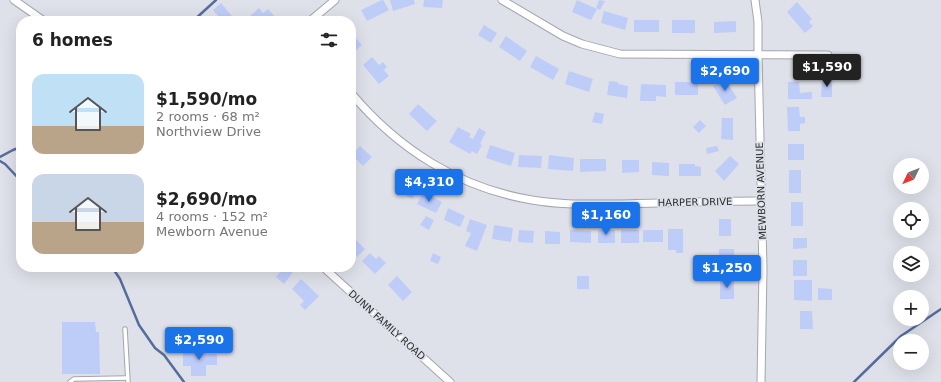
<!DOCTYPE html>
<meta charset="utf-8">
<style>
body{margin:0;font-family:"DejaVu Sans",sans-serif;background:#f2f2f2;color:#222;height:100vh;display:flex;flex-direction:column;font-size:15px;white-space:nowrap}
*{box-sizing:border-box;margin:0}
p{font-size:13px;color:#767676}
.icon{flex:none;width:22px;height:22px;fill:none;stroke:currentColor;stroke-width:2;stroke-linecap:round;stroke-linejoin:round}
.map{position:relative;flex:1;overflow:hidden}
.sheet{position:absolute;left:16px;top:16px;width:340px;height:256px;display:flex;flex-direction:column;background:#fff;border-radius:16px;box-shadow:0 4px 16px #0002}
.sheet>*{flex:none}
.needle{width:26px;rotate:227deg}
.fabs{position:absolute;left:893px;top:158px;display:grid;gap:8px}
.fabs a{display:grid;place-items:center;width:36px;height:36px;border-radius:50%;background:#fff;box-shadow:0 4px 16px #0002;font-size:20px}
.price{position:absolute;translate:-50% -34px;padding:0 9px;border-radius:4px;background:#1a73e8;color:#fff;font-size:13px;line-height:26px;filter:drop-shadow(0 1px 2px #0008)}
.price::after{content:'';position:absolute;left:50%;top:24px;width:12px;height:9px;margin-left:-6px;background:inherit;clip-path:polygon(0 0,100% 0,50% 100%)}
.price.current{background:#222;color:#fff}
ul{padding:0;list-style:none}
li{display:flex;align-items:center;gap:12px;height:100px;padding:0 16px}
li span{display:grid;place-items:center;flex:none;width:112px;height:80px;border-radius:12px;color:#555}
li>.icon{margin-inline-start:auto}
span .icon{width:48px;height:48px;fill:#fffc;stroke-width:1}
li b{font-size:17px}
h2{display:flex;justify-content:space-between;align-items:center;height:48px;padding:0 16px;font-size:17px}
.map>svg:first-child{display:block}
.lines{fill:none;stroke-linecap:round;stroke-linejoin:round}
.stream{stroke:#566d9c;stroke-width:2.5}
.building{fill:#beccf8}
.lane-casing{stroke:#a4a6ae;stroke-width:5.5}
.street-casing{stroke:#a4a6ae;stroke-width:9}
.lane{stroke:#fff;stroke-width:3.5}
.street{stroke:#fff;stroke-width:7}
.labels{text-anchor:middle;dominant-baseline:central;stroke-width:3.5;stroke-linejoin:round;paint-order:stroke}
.street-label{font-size:10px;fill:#292a2e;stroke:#dfe1ea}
</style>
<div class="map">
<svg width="941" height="382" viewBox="0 0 941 382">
<rect width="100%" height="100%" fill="#dfe1ea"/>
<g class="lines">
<g class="stream">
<path d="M193,21L216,0"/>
<path d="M0,157L13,150L21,147"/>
<path d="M0,161L5,164L21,181"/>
<path d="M112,267L120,279L139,325L155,348L164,355L184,382"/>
<path d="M854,382L901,336L941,309"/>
</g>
</g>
<g class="building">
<path d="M382,0H383L389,10L367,21L361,10Z"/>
<path d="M390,0H414L415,4L393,11Z"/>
<path d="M424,0H443L442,8L423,7Z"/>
<path d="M577,0L597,9L591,20L572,12Z"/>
<path d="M599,0L605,1L600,10L596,8Z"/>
<path d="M797,2L812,19L809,22L813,26L805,33L787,12Z"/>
<path d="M221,3L232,16L225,21H222L213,10Z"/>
<path d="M259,8L263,13L268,9L277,19L274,21H252L249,17Z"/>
<path d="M604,11L628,18L625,30L601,23Z"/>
<rect x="634" y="20" width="25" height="12"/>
<rect x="672" y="20" width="23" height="13"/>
<path d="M736,21V32L714,33V22Z"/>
<path d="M484,25L497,33L491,43L478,35Z"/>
<path d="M351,33L362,45L353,53L351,51Z"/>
<path d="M506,36L527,51L520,61L499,47Z"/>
<path d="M536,56L559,69L553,80L530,67Z"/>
<path d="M372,57L379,65L383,62L387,67L384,70L389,76L379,84L363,65Z"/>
<path d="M569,71L593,79L589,92L565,84Z"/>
<path d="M822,78H832V97H821Z"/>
<path d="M725,79L737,98L725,105L713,86Z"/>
<path d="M609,81L618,82V84L628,86L627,98L607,95Z"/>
<rect x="675" y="82" width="23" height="13"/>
<path d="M788,82H799L800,93L812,92V99H788Z"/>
<path d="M641,84L666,85V97L656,96V101H640Z"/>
<path d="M418,104L437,121L427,131L409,114Z"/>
<path d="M787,107H799L800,117H805V123L800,124V131H788Z"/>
<path d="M595,112L604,114L602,124L592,122Z"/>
<path d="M722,118H733V140L721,139Z"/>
<path d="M700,120L706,126L699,133L693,127Z"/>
<path d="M458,127L471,134L469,137L473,139L479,128L486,132L480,144L482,145L477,154L472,151L470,154L449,142Z"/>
<rect x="788" y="144" width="16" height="16"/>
<path d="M490,145L515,153L511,166L486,158Z"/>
<path d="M360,146L372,157L363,166L352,155Z"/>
<path d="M717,146L719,151L707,154L706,148Z"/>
<path d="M519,155L542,156L541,168L518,167Z"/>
<path d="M549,155L574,158L573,171L548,169Z"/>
<path d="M730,156L739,164L724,181L715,171Z"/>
<path d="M580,159H606V171L580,172Z"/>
<path d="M622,160H639V172L622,173Z"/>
<path d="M652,162L669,163V176L652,175Z"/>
<path d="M679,164H695V166L701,167V176H679Z"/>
<rect x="789" y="170" width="12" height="23"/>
<path d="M400,178L418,189L412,199L394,188Z"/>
<path d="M423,192L442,202L436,213L417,204Z"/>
<rect x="791" y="202" width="12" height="24"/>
<path d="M448,208L465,216L460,227L444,220Z"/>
<path d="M426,216L434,220L429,230L420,225Z"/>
<path d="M470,219L487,225L477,251L465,246L471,233L466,231Z"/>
<rect x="719" y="219" width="12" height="17"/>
<path d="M494,225L513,228L511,242L492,239Z"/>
<path d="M668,229H683V253H676V250H668Z"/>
<path d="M519,230L534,231L533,243L518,242Z"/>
<path d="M570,230L591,231V243L570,242Z"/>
<rect x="598" y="230" width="17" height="13"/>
<rect x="621" y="230" width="18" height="13"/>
<rect x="643" y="230" width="20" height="12"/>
<path d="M545,231L560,232V244H545Z"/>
<path d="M351,235L365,249L357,257L351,252Z"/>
<path d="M793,238H807V248L793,249Z"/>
<path d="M719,249H734L735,270H720Z"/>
<path d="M370,253L376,259L379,256L386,263L375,274L362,261Z"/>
<path d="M433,253L441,257L438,264L430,261Z"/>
<rect x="793" y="260" width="14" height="16"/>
<path d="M284,267L293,272L284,284L276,277Z"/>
<path d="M397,276L412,292L403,301L388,285Z"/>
<rect x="577" y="276" width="12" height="13"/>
<path d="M720,278L734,279V299H720Z"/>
<path d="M301,279L319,296L305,310L300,305L304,301L292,289Z"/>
<path d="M794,280H812V301L794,300Z"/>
<path d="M818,288L832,289V300H818Z"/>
<path d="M800,311H812L813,329H800Z"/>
<path d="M62,322H95L96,332H99L100,374H62Z"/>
<path d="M183,350H206V354H217V365H206V376H191V366H183Z"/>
</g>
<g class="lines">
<g class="lane-casing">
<g id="lane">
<path d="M125,329L128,382"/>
<path d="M70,382L74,379L127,378"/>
</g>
</g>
<g class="street-casing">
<g id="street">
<path d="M14,0L44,21"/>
<path d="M502,0L563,36L582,44L620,54L828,55"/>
<path d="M755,0L758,22V54L763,269L761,382"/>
<path d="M310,21L335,0"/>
<path d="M351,93C398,149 459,188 532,200C560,205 588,204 616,204C665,203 713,201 761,201"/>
<path d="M323,267L450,382"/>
</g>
</g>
<use href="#lane" class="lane"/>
<use href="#street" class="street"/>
</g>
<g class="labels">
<g class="street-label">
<text transform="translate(761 191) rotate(-92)">MEWBORN AVENUE</text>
<text transform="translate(695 202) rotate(-1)">HARPER DRIVE</text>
<text transform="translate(387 325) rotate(42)">DUNN FAMILY ROAD</text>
</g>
</g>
</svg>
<div class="fabs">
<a><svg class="needle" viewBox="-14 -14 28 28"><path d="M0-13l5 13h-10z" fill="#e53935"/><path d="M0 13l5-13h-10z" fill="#767676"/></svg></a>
<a><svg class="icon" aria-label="locate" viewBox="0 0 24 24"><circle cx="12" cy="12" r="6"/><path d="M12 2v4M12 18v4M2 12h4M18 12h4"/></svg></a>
<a><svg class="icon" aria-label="layers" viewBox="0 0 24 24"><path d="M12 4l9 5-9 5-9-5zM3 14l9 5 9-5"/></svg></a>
<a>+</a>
<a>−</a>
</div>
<b class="price current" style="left:827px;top:88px">$1,590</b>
<b class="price" style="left:725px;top:92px">$2,690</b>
<b class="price" style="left:429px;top:203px">$4,310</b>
<b class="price" style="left:606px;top:236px">$1,160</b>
<b class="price" style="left:727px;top:289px">$1,250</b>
<b class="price" style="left:199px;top:361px">$2,590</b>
<section class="sheet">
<h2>6 homes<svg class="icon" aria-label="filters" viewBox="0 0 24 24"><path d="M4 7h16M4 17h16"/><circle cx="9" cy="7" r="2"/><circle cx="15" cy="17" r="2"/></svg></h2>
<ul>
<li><span style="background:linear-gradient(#bfe0f5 65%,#b9a48a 0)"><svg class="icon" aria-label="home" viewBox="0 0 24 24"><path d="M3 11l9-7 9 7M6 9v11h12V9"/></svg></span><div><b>$1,590/mo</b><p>2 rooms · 68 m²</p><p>Northview Drive</p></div></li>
<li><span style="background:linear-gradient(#c9d6e8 60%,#b9a48a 0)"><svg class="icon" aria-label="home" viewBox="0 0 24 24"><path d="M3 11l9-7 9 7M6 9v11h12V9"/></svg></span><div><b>$2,690/mo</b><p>4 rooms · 152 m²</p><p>Mewborn Avenue</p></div></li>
</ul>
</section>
</div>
